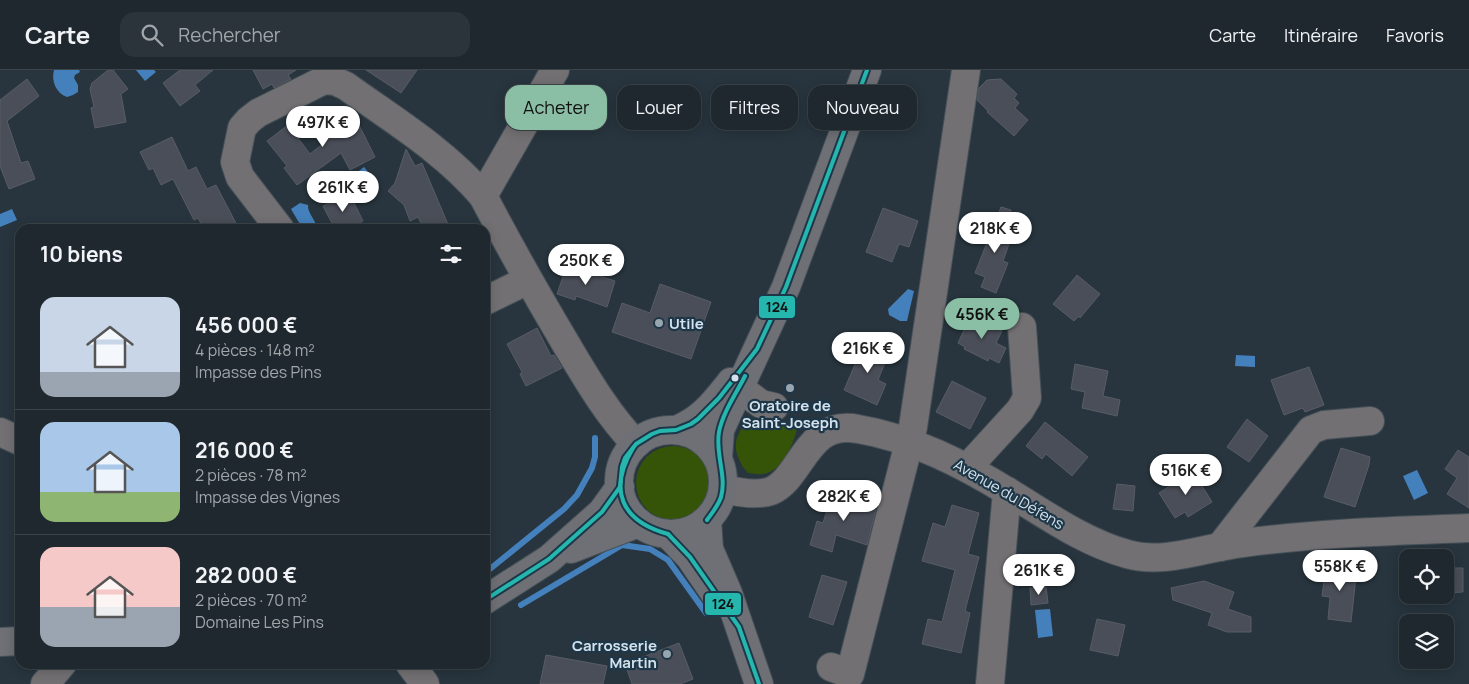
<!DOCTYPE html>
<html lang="fr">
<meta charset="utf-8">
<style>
body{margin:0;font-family:Manrope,sans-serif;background:#2b343a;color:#f1f3f6;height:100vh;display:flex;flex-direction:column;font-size:19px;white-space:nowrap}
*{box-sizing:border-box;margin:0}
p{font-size:16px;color:#a1a6aa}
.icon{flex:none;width:28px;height:28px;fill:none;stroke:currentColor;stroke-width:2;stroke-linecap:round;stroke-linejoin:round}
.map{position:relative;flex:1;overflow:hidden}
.panel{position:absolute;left:15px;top:154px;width:475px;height:445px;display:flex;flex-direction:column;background:#1e282e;border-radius:15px;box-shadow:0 2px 12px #0003,0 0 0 1px #3c444a}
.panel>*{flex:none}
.guide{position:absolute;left:505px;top:15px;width:475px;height:45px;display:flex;gap:10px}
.tools{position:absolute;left:1399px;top:479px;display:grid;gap:10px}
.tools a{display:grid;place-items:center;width:55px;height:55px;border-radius:10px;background:#1e282e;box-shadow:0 2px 12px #0003,0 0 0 1px #3c444a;font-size:25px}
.price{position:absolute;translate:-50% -42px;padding:0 11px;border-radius:18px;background:#fff;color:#222;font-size:16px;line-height:32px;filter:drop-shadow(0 1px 2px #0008)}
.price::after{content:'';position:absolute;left:50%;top:30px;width:15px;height:11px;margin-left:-8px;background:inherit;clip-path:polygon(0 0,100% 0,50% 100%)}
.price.on{background:#8abfa5;color:#111}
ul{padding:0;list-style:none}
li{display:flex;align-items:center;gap:15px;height:125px;padding:0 25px}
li+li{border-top:1px solid #3c444a}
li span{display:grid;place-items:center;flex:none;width:140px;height:100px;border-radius:15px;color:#555}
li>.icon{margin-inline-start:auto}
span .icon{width:60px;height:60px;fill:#fffc;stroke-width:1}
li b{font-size:21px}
h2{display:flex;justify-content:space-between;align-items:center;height:60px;padding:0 25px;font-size:21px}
.chip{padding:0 18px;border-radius:15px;background:#1e282e;box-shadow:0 2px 12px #0003,0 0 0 1px #3c444a;font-size:18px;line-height:45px}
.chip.on{background:#8abfa5;color:#111}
header{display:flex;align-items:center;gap:30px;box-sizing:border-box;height:70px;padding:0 25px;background:#1e282e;border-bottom:1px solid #3c444a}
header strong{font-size:24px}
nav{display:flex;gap:28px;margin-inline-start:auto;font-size:18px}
.search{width:350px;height:45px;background:#2b343a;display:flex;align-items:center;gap:12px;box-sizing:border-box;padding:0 18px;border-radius:15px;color:#a1a6aa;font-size:19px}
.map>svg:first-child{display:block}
.green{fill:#355408}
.water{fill:#4481bc}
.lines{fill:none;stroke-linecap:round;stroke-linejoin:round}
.stream{stroke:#4481bc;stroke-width:6}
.building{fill:#4a4e58;stroke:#585c65}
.minor-casing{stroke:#455058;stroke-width:30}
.major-casing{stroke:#455058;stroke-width:30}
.minor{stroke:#727072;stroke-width:28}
.major{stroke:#6f7075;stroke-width:28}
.bus-1-casing{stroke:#1e3748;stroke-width:8}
.bus-1{stroke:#25b6ae;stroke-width:4}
.poi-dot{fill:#97a5af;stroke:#1e3748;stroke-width:2}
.bus-dot{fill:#d3e2ec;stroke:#1e3748;stroke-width:2}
.labels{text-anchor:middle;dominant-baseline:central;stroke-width:4.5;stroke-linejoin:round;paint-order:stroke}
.poi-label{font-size:15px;font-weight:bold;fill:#d3e2ec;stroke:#1e3748;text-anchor:start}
.street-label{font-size:15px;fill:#d3e2ec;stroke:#1e3748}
.line-badge{stroke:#1e3748;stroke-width:2}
.pale-badge-label{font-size:14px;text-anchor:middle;font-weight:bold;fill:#111}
</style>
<header>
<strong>Carte</strong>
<div class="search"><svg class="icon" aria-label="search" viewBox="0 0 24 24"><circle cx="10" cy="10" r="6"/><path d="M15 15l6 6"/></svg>Rechercher</div>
<nav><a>Carte</a><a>Itinéraire</a><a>Favoris</a></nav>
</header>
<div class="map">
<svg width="1469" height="614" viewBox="0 0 1469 614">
<rect width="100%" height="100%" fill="#28353e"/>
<g class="green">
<path d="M753,348L798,355C794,372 784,401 763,404C759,405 752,403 748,403C731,384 731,363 753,348Z"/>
<circle cx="673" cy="413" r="37"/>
</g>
<g class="water">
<path d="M54,0H79L80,2L75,5L74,8L78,15V22L73,25L67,27C56,23 51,11 54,0Z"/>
<path d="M136,0H154L156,2L145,11Z"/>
<path d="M364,97L369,103L368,113L374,120L365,126L351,107Z"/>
<path d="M300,133L308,135C307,143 317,151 317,159H304L298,151L291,139Z"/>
<path d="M12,139L17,150L0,157V144Z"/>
<path d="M908,219L914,221L907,251H900L889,245L888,239Z"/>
<path d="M1236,285L1255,286V297L1235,296Z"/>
<path d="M1417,400L1428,423L1414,430L1403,406Z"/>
<path d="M1050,539L1053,566L1038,568L1035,540Z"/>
</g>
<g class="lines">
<g class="stream">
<path d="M485,503L564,439L577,425L592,398L595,387V368"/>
<path d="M521,535L622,475L650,479L668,490L706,543"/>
</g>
</g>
<g class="building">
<path d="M108,0H113L128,19L121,24L126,52L95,58L91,38L94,37L90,19L92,13Z"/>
<path d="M180,0H213L195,15L200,21L180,36L163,13Z"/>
<path d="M253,0H296L288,5L291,9L274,18L272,14L263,19Z"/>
<path d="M366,0H417L401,23Z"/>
<path d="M27,9L39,26L7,51L21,93L28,91L35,109L9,119L0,96V30Z"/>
<path d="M1001,9L1017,24L1014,28L1019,33L1015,38L1028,50L1014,66L987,42L988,41L977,30L979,18L987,10Z"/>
<path d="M346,37L350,45L353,43L375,87L350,100L341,83L297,115L284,98L287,96L267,71L288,55L310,84L335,64L330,55L334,53L330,45Z"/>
<path d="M172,67L188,101L196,97L207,119L216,115L239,159H204L198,148L194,150L173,109L161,115L153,98L149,100L140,82Z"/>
<path d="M406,79L415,96L422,93L450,159H424L418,147L410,151L404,135L388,121L395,113Z"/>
<path d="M349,123L363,151L348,159H335L323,136Z"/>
<path d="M1001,137L1011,140L1003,172L1009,174L1003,191L1008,193L996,223L981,217L985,207L975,203Z"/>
<path d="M883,138L918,151L909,177L899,174L892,192L866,182Z"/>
<path d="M567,195L615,211L607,237L576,226L575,230L557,224Z"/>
<path d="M1077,205L1100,224L1080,248L1079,246L1074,251L1053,234Z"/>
<path d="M660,214L711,232L691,289L612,262L622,233L650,243Z"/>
<path d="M971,245L1002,261L996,273L1006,278L999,293L989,288L988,291L964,279L965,277L958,273Z"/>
<path d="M537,258L551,286L554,285L562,298L526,316L520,304L522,302L507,274Z"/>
<path d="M865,271L889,283L878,310L886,314L877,335L844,320Z"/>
<path d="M1075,294L1108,301L1103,326L1120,330L1117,346L1082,338L1085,322L1071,319Z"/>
<path d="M1309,297L1324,335L1305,342L1303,338L1284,345L1271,310Z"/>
<path d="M952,311L986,328L970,359L936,342Z"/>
<path d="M1247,349L1268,366L1249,392L1227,377Z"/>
<path d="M1045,352L1088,387L1072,406L1046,384L1042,389L1026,376Z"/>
<path d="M1341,378L1370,387L1369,395L1355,437L1324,427Z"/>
<path d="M1458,380L1469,387V438L1447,424L1457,408L1445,399Z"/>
<path d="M1193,401L1212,432L1188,447L1185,442L1175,448L1159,423Z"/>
<path d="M1117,414L1135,416L1133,441L1113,439Z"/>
<path d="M833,420L862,428L860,435L876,440L867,475L836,465L832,482L810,475L817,451L823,453Z"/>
<path d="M952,435L979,443L968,484L979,487L965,541L970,543L961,583L922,574L928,549L942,552L955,500L922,491L933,453L945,457Z"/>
<path d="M1329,494L1357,498L1351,552L1328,549L1330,527L1322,526L1325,504L1328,505Z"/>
<path d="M1445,498H1463V522L1445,523Z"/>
<path d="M822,505L847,512L833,555L809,547Z"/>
<path d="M1204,511L1234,522L1228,539L1251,547V562H1227L1208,555L1212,543L1173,530L1171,518Z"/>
<path d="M1046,517L1048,533L1031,535L1030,518Z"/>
<path d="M1097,549L1125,555L1118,586L1090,580Z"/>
<path d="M679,573L693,609L680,614H632L625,594Z"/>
<path d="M546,585L607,596L603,614H540Z"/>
</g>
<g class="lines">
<g class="minor-casing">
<g id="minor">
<path d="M555,0L483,126C509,176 537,225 566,274C587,309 607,344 636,374"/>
<path d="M280,159L240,107L235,92L242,58L249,50L258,43L324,10L335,11L346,16C393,50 445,81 483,126"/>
<path d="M485,231L528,210"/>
<path d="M731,312L761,334L774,337"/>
<path d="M0,362L20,371"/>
<path d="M967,398L1020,340L1027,328L1022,257"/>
<path d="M723,419C736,422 758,426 771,421C803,407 806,349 858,359C912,368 963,394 1010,423C1048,446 1084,472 1127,484C1165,495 1206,477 1243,473C1318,463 1394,461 1469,458"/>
<path d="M1220,477L1311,360L1324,355L1370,351"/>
<path d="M410,594L425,614"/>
<path d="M831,597L850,604L913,357L966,0"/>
<path d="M45,614L62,594"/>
<path d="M990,614L1007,421"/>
</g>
</g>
<g class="major-casing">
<g id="major">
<path d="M676,360C702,350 714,333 731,312"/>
<circle cx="671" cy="412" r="52"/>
<path d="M718,388L720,360L786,217L867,0"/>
<path d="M707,450L709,479L728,523L759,614"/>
<path d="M668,464L690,487L718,528"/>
<path d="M571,479L639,453"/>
<path d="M485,530L549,489L602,442L620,417"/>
<path d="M0,572L20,571"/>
</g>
</g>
<use href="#minor" class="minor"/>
<use href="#major" class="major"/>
<g class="bus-1-casing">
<g id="bus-1">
<path d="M633,378C608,420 621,451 668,464"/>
<path d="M620,417L622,397L625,388L636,374L652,364L660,361L676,360L691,354L698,349L719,328L757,279L786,217L867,0"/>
<path d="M707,450C712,443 718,436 721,427C727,406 715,384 719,362C723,342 736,324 745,306"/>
<path d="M668,464L690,487L739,557L759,614"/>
<path d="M485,530L549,489L602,442L620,417"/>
</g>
</g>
<use href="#bus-1" class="bus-1"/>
</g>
<g class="poi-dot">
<circle cx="659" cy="253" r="5"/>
<circle cx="790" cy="318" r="5"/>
<circle cx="667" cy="584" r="5"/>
</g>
<circle class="bus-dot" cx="735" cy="308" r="4.5"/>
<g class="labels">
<g class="poi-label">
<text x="669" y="253">Utile</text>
<text x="790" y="335" text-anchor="middle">Oratoire de<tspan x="790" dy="17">Saint-Joseph</tspan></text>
<text x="657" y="575" text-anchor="end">Carrosserie<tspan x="657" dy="17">Martin</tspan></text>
</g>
<g class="street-label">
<text transform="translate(1009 424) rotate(30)">Avenue du Défens</text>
</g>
</g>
<g class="line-badge">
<rect x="758" y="225" width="38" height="24" rx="5" fill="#25b6ae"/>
<rect x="704" y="522" width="38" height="24" rx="5" fill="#25b6ae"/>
</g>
<g class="pale-badge-label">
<text x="777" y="242">124</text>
<text x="723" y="539">124</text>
</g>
</svg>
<div class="tools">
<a><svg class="icon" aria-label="locate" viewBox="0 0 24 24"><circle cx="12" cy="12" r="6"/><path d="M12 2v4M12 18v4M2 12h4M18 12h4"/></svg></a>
<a><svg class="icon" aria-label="layers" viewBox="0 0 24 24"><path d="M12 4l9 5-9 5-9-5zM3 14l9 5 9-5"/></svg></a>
</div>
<b class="price" style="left:323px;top:78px">497K €</b>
<b class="price" style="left:343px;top:143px">261K €</b>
<b class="price" style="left:995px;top:184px">218K €</b>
<b class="price" style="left:586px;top:216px">250K €</b>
<b class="price on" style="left:982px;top:270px">456K €</b>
<b class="price" style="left:868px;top:304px">216K €</b>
<b class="price" style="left:1186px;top:426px">516K €</b>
<b class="price" style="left:844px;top:452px">282K €</b>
<b class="price" style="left:1340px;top:522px">558K €</b>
<b class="price" style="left:1039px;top:526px">261K €</b>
<div class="guide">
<a class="chip on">Acheter</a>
<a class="chip">Louer</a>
<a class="chip">Filtres</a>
<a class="chip">Nouveau</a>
</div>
<section class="panel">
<h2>10 biens<svg class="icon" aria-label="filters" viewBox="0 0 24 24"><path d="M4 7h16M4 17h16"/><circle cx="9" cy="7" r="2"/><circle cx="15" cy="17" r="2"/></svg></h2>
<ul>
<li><span style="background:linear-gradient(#c9d6e8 75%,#9aa5b1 0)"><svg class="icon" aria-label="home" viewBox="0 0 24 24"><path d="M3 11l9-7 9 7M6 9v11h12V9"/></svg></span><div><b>456 000 €</b><p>4 pièces · 148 m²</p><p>Impasse des Pins</p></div></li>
<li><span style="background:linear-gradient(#a9c7e8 70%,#8fb573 0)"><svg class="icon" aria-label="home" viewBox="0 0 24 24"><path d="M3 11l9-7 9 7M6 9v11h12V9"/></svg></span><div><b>216 000 €</b><p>2 pièces · 78 m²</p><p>Impasse des Vignes</p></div></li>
<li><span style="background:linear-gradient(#f6c9c9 60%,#9aa5b1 0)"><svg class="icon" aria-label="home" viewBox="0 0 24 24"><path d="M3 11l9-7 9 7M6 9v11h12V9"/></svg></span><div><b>282 000 €</b><p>2 pièces · 70 m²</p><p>Domaine Les Pins</p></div></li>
</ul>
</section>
</div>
